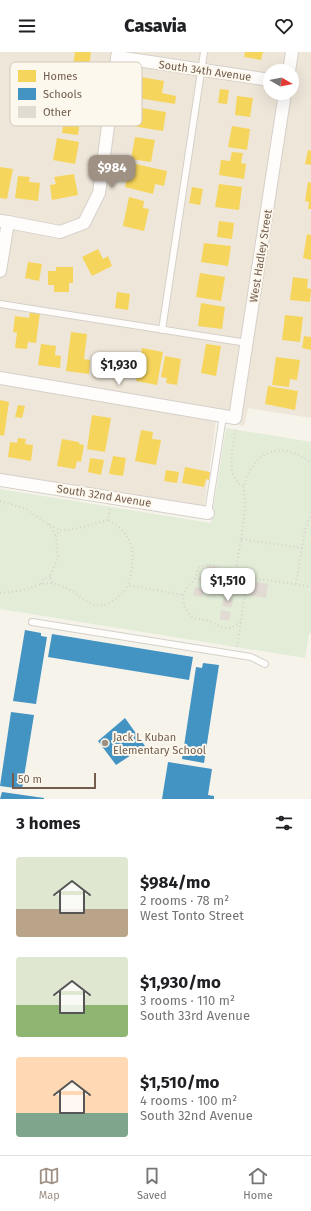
<!DOCTYPE html>
<meta charset="utf-8">
<style>
body{margin:0;font-family:"Fira Sans",sans-serif;background:#f2f2f2;color:#202124;height:100vh;display:flex;flex-direction:column;font-size:15px;white-space:nowrap}
*{box-sizing:border-box;margin:0}
p{font-size:13px;color:#757577}
.icon{flex:none;width:22px;height:22px;fill:none;stroke:currentColor;stroke-width:2;stroke-linecap:round;stroke-linejoin:round}
.map{position:relative;height:747px;overflow:hidden}
.panel{display:flex;flex-direction:column;background:#fff;flex:1}
.panel>*{flex:none}
.needle{width:26px;rotate:99deg}
.buttons{position:absolute;left:263px;top:12px;display:grid;gap:8px}
.buttons a{display:grid;place-items:center;width:36px;height:36px;border-radius:50%;background:#fff;box-shadow:0 4px 16px #0002;font-size:20px}
.scale{position:absolute;left:12px;bottom:10px;width:84px;box-sizing:border-box;padding-left:4px;border:2px solid #725c4e;border-top:0;font-size:11px;line-height:14px;white-space:nowrap;color:#725c4e;-webkit-text-stroke:3px #fdf8ed;paint-order:stroke}
.price{position:absolute;translate:-50% -34px;padding:0 9px;border-radius:8px;background:#fff;color:#222;font-size:13px;line-height:26px;filter:drop-shadow(0 1px 2px #0008)}
.price::after{content:'';position:absolute;left:50%;top:24px;width:12px;height:9px;margin-left:-6px;background:inherit;clip-path:polygon(0 0,100% 0,50% 100%)}
.price.current{background:#a09185;color:#fff}
ul{padding:0;list-style:none}
li{display:flex;align-items:center;gap:12px;height:100px;padding:0 16px}
li span{display:grid;place-items:center;flex:none;width:112px;height:80px;border-radius:4px;color:#555}
li>.icon{margin-inline-start:auto}
span .icon{width:48px;height:48px;fill:#fffc;stroke-width:1}
li b{font-size:17px}
h2{display:flex;justify-content:space-between;align-items:center;height:48px;padding:0 16px;font-size:17px}
header{display:flex;justify-content:space-between;align-items:center;height:52px;padding:0 16px;background:#fff;font-size:18px;font-weight:800}
.tabs{display:flex;justify-content:space-around;align-items:center;height:56px;border-top:1px solid #e0e0e0;background:#fff;font-size:11px;color:#757577}
.tabs a{display:grid;justify-items:center;gap:2px}
.tabs .current{color:#a09185}
.map>svg:first-child{display:block}
.residential{fill:#eee6d9;fill-rule:evenodd}
.green{fill:#e2ecd7}
.homes{fill:#f6d55c}
.schools{fill:#4393c3}
.building{fill:#e2dbd3}
.lines{fill:none;stroke-linecap:round;stroke-linejoin:round}
.lane-casing{stroke:#d5d0c9;stroke-width:8}
.street-casing{stroke:#d5d0c9;stroke-width:14}
.path{stroke:#d7d1cb;stroke-width:2;stroke-dasharray:1 3;stroke-linecap:butt}
.lane{stroke:#fefdfc;stroke-width:6}
.street{stroke:#fefdfc;stroke-width:12}
.poi-dot{fill:#a09185;stroke:#fdf8ed;stroke-width:1.5}
.labels{text-anchor:middle;dominant-baseline:central;stroke-width:4;stroke-linejoin:round;paint-order:stroke}
.street-label{font-size:11px;fill:#725c4e;stroke:#fdf8ed}
.poi-label{font-size:11px;fill:#725c4e;stroke:#fdf8ed;text-anchor:start}
.key{fill:#fdf8ed;stroke:#d3c9bd;stroke-width:1}
.key-label{font-size:11px;fill:#725c4e}
</style>
<header><svg class="icon" aria-label="menu" viewBox="0 0 24 24"><path d="M4 6h16M4 12h16M4 18h16"/></svg>Casavia<svg class="icon" aria-label="heart" viewBox="0 0 24 24"><path d="M12 20l-8-8c-3-5 5-10 8-4 3-6 11-1 8 4z"/></svg></header>
<div class="map">
<svg width="311" height="747" viewBox="0 0 311 747">
<rect width="100%" height="100%" fill="#f6f3eb"/>
<path class="residential" d="M0,0H311V366L248,356L244,374L216,369L204,455L0,424ZM270,19H292V41H270Z"/>
<path class="green" d="M226,376L311,390V582H309L305,606L0,557V437L211,471Z"/>
<g class="homes">
<path d="M75,0H91L88,23L67,20L68,13L73,14Z"/>
<path d="M245,0H263L261,8L244,5Z"/>
<path d="M141,25L164,29L162,41L176,44L175,52L138,46Z"/>
<path d="M220,37L229,38L227,52L218,51Z"/>
<path d="M237,44L253,46L250,65L235,63Z"/>
<path d="M135,55L166,60L163,79L132,74Z"/>
<path d="M58,56L81,60L78,83L62,81L63,73L55,72Z"/>
<path d="M232,74L250,77L247,98L228,95Z"/>
<path d="M135,85L155,88L151,110L131,107Z"/>
<path d="M57,86L79,90L75,112L53,108Z"/>
<path d="M308,98L311,99V113L305,112Z"/>
<path d="M232,100L243,101L241,111L246,112L244,127L219,123L221,108L230,109Z"/>
<path d="M131,111L167,119L164,134L155,132L153,142L125,135Z"/>
<path d="M0,115L13,117L7,147L0,146Z"/>
<path d="M74,122L78,143L52,148L50,133L56,132L54,125Z"/>
<path d="M18,124L30,125L29,130L40,131L38,149L15,146Z"/>
<path d="M308,130L311,131V157H308L309,150L305,149Z"/>
<path d="M219,132L242,135L239,158L215,155Z"/>
<path d="M192,135L203,137L200,153L189,151Z"/>
<path d="M129,145L144,149L143,156L149,157L144,179L123,174Z"/>
<path d="M219,169L234,171L232,187L217,185Z"/>
<path d="M307,182L311,183V208L303,206Z"/>
<path d="M204,191L231,194L228,214L201,210Z"/>
<path d="M98,197L103,207L108,204L112,214L92,224L82,205Z"/>
<path d="M28,210L42,212L39,229L25,226Z"/>
<path d="M56,215H73V231H69V240H54V233H48V219H56Z"/>
<path d="M200,221L225,225L221,249L196,245Z"/>
<path d="M293,225L308,227L307,236L311,237L310,250L290,248Z"/>
<path d="M117,240L130,242L128,258L115,256Z"/>
<path d="M201,251L225,255L222,277L198,274Z"/>
<path d="M30,260L40,261L36,291L28,290L27,297L15,296L17,281L13,280L15,264L29,266Z"/>
<path d="M285,263L303,265L300,290L282,288Z"/>
<path d="M71,280L87,282L84,307L90,308L89,322L66,319Z"/>
<path d="M304,284L311,285V298L302,296Z"/>
<path d="M41,292L56,294L55,303L61,304L60,316L38,313Z"/>
<path d="M206,292L221,294L216,324L201,321Z"/>
<path d="M142,296L163,300L157,333L136,329Z"/>
<path d="M165,304L181,307L177,333L166,331L167,326L161,325Z"/>
<path d="M276,305L300,308L297,328L290,327L289,335L272,333Z"/>
<path d="M100,308L126,312L123,328L97,323Z"/>
<path d="M268,334L298,339L295,358L265,352Z"/>
<path d="M0,348L9,350L4,384L0,383Z"/>
<path d="M18,353L25,354L22,366L15,365Z"/>
<path d="M92,363L111,366L105,400L87,397Z"/>
<path d="M141,378L153,380L152,387L161,388L156,413L135,409Z"/>
<path d="M18,386L26,387L25,392L33,393L31,409L8,405L10,390L17,391Z"/>
<path d="M62,387L79,390V392L84,393L81,410L77,409L75,417L57,414Z"/>
<path d="M113,404L126,406L123,424L109,422Z"/>
<path d="M90,406L104,408L101,423L88,420Z"/>
<path d="M185,415L210,420L209,428L206,427L204,435L182,431Z"/>
<path d="M166,418L179,420L177,431L164,429Z"/>
</g>
<g class="schools">
<path d="M25,578L41,581V584L47,585L36,652L13,649Z"/>
<path d="M52,582L193,605L189,628L48,605Z"/>
<path d="M203,611L219,613L204,711L182,707L196,615L202,616Z"/>
<path d="M11,660L34,663L22,737L0,734Z"/>
<path d="M125,666L145,694L116,713L98,689Z"/>
<path d="M168,710L212,717L208,743L214,744V747H162Z"/>
<path d="M2,740L44,746V747H0Z"/>
</g>
<g class="building">
<path d="M207,513L217,515L215,524L205,523Z"/>
<path d="M251,529L268,532L266,546L248,543Z"/>
<path d="M195,535L204,537L202,545L193,543Z"/>
<path d="M224,545L233,547L231,556L222,554Z"/>
<path d="M221,558L231,560L229,569L220,567Z"/>
</g>
<g class="lines">
<g class="lane-casing">
<g id="lane">
<path d="M0,252L247,291"/>
<path d="M162,278L204,0"/>
<path d="M208,461L223,364"/>
<path d="M32,570L251,605L265,612"/>
</g>
</g>
<g class="street-casing">
<g id="street">
<path d="M117,5L270,28"/>
<path d="M289,19L292,0"/>
<path d="M8,170L60,180L84,171L99,141L118,0"/>
<path d="M0,219L8,170L1,169"/>
<path d="M0,326L235,366L285,41"/>
<path d="M0,428L208,461"/>
</g>
</g>
<g class="path">
<path d="M236,378C233,395 224,425 244,435C251,399 283,387 311,411"/>
<path d="M0,449L26,457L48,472L60,478"/>
<path d="M110,457L108,468C136,483 136,505 128,533L182,543"/>
<path d="M311,461L305,477L296,532L311,535"/>
<path d="M108,468C92,472 78,478 60,478L56,484L58,505L50,524L52,531C59,533 66,535 72,539C86,548 96,560 113,549C119,545 125,539 128,533"/>
<path d="M48,472L56,484"/>
<path d="M241,487L245,460L244,435"/>
<path d="M235,524L221,525L211,528L195,527C192,531 187,534 185,539C180,547 186,561 194,566C198,568 202,567 206,568C221,573 223,582 241,570"/>
<path d="M195,527L198,516L207,512L218,514L225,524"/>
<path d="M41,532L43,527L50,524"/>
<path d="M296,532L235,524L241,487L302,496"/>
<path d="M0,541L24,538L41,532L52,531"/>
<path d="M237,595L245,543L246,534L243,525"/>
</g>
<use href="#lane" class="lane"/>
<use href="#street" class="street"/>
</g>
<circle class="poi-dot" cx="105" cy="691" r="4"/>
<g class="labels">
<g class="street-label">
<text transform="translate(205 19) rotate(8)">South 34th Avenue</text>
<text transform="translate(261 204) rotate(-81)">West Hadley Street</text>
<text transform="translate(104 444) rotate(9)">South 32nd Avenue</text>
</g>
<g class="poi-label">
<text x="113" y="685">Jack L Kuban<tspan x="113" dy="13">Elementary School</tspan></text>
</g>
</g>
<rect x="10" y="10" width="132" height="64" rx="6" class="key"/>
<rect x="18" y="18" width="18" height="12" fill="#f6d55c"/>
<rect x="18" y="36" width="18" height="12" fill="#4393c3"/>
<rect x="18" y="54" width="18" height="12" fill="#e2dbd3"/>
<g class="key-label">
<text x="43" y="28">Homes</text>
<text x="43" y="46">Schools</text>
<text x="43" y="64">Other</text>
</g>
</svg>
<div class="buttons">
<a><svg class="needle" viewBox="-14 -14 28 28"><path d="M0-13l5 13h-10z" fill="#e53935"/><path d="M0 13l5-13h-10z" fill="#757577"/></svg></a>
</div>
<div class="scale">50 m</div>
<b class="price current" style="left:112px;top:137px">$984</b>
<b class="price" style="left:119px;top:334px">$1,930</b>
<b class="price" style="left:228px;top:550px">$1,510</b>
</div>
<section class="panel">
<h2>3 homes<svg class="icon" aria-label="filters" viewBox="0 0 24 24"><path d="M4 7h16M4 17h16"/><circle cx="9" cy="7" r="2"/><circle cx="15" cy="17" r="2"/></svg></h2>
<ul>
<li><span style="background:linear-gradient(#dfe7d0 65%,#b9a48a 0)"><svg class="icon" aria-label="home" viewBox="0 0 24 24"><path d="M3 11l9-7 9 7M6 9v11h12V9"/></svg></span><div><b>$984/mo</b><p>2 rooms · 78 m²</p><p>West Tonto Street</p></div></li>
<li><span style="background:linear-gradient(#dfe7d0 60%,#8fb573 0)"><svg class="icon" aria-label="home" viewBox="0 0 24 24"><path d="M3 11l9-7 9 7M6 9v11h12V9"/></svg></span><div><b>$1,930/mo</b><p>3 rooms · 110 m²</p><p>South 33rd Avenue</p></div></li>
<li><span style="background:linear-gradient(#ffd9b3 70%,#7fa58c 0)"><svg class="icon" aria-label="home" viewBox="0 0 24 24"><path d="M3 11l9-7 9 7M6 9v11h12V9"/></svg></span><div><b>$1,510/mo</b><p>4 rooms · 100 m²</p><p>South 32nd Avenue</p></div></li>
</ul>
</section>
<nav class="tabs">
<a class="current"><svg class="icon" aria-label="map" viewBox="0 0 24 24"><path d="M3 6l6-2 6 2 6-2v14l-6 2-6-2-6 2zM9 4v14M15 6v14"/></svg>Map</a>
<a><svg class="icon" aria-label="saved" viewBox="0 0 24 24"><path d="M7 4h10v16l-5-4-5 4z"/></svg>Saved</a>
<a><svg class="icon" aria-label="home" viewBox="0 0 24 24"><path d="M3 11l9-7 9 7M6 9v11h12V9"/></svg>Home</a>
</nav>
